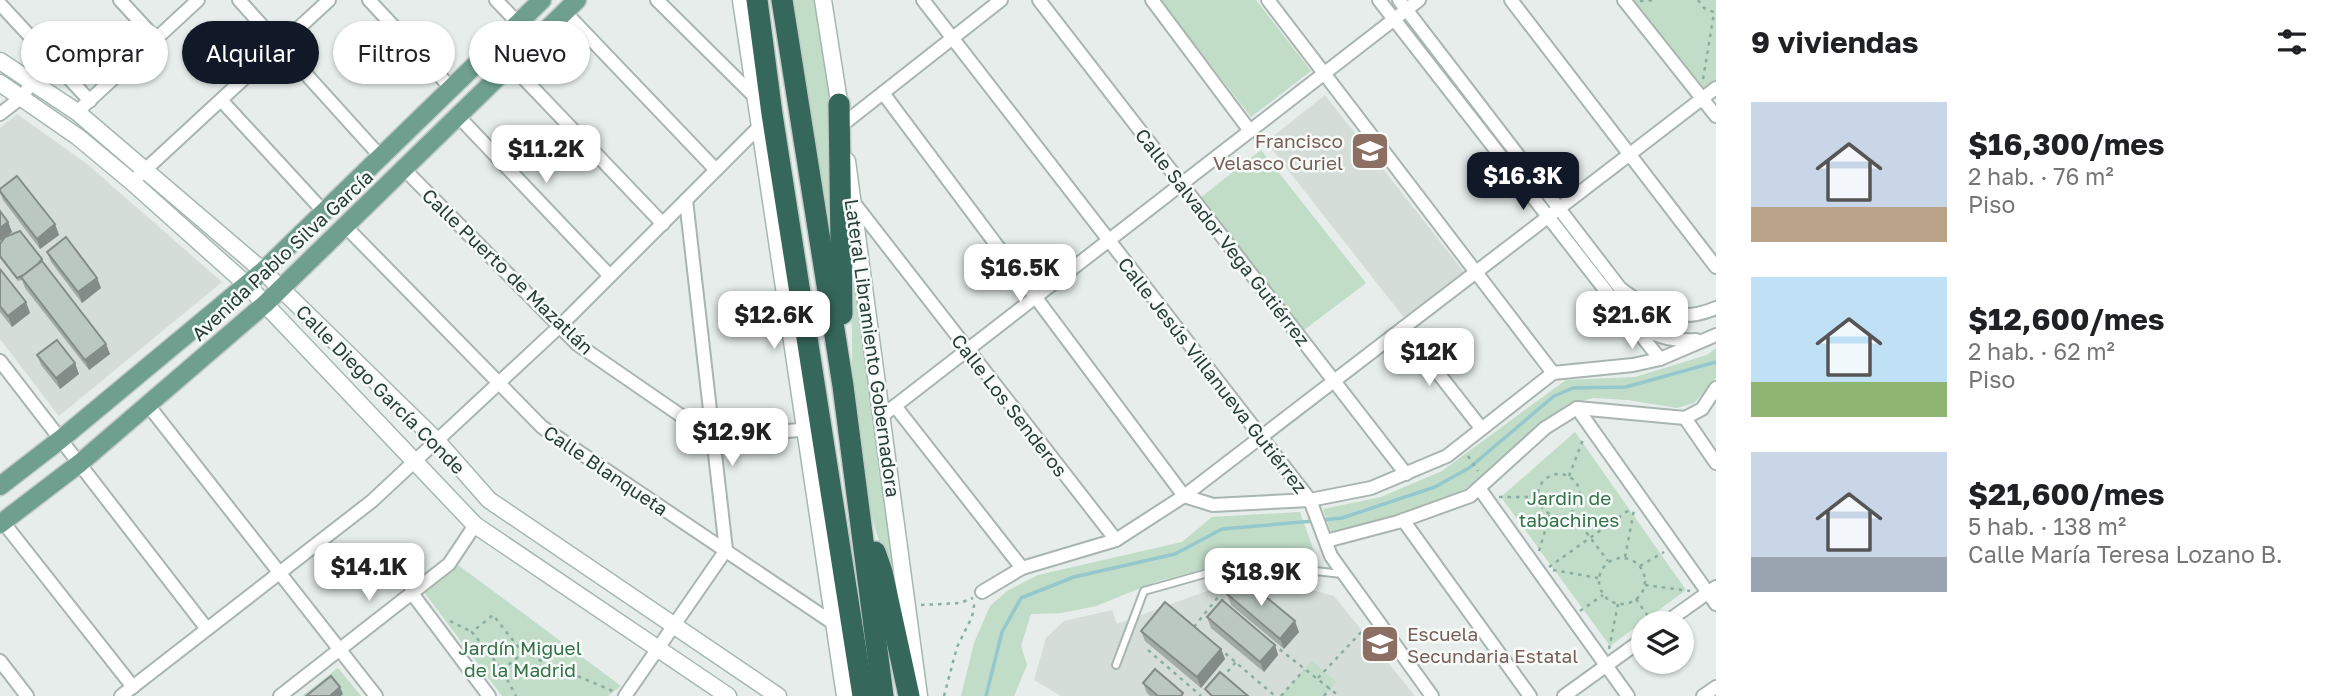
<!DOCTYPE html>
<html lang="es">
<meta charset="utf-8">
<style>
body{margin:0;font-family:"Golos Text",sans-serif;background:#f2f2f2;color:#202124;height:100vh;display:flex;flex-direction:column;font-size:26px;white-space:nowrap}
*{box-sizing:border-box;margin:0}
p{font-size:23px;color:#757577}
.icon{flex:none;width:38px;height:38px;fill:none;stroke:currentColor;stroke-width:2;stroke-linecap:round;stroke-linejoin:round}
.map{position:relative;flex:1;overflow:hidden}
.side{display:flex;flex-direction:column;background:#fff;width:630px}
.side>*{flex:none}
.hud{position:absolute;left:21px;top:21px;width:665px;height:63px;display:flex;gap:14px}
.tools{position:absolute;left:1631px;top:611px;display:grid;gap:14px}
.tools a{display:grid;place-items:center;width:63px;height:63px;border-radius:50%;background:#fff;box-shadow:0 2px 5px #0004;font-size:35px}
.price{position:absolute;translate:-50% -60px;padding:0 16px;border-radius:14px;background:#fff;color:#222;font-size:23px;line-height:46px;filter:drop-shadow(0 2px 4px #0008)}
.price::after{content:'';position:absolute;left:50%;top:42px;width:21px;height:16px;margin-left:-10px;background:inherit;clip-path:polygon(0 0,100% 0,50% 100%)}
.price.current{background:#111827;color:#fff}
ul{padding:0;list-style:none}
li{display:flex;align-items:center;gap:21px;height:175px;padding:0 35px}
li span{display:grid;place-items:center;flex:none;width:196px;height:140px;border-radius:0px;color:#555}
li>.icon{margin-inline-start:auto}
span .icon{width:84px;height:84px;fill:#fffc;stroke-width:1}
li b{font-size:30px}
h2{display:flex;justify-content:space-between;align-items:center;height:84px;padding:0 35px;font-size:30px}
.tag{padding:0 24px;border-radius:32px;background:#fff;box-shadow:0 2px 5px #0004;font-size:24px;line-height:63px}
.tag.current{background:#111827;color:#fff}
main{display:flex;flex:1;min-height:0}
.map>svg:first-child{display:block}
.built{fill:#d4ddd8}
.green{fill:#c1dcc7}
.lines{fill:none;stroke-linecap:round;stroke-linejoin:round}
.stream{stroke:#94c8cd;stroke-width:3.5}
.lane-casing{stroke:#a9b5b0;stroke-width:10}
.street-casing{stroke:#a9b5b0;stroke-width:16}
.secondary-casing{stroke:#a5b8b0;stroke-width:19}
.primary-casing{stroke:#c2c9c7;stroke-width:21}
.highway-casing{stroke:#c2c9c7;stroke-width:24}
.path{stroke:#89aea0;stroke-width:2.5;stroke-dasharray:3.5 5;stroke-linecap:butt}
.lane{stroke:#fff;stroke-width:6}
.street{stroke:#fff;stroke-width:12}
.secondary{stroke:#fff;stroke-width:16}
.primary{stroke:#6f9f8f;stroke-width:18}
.highway{stroke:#35685a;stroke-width:21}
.wall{fill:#a1aca7}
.shaded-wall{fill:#838c88}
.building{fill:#bbc8c2;stroke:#838c88;stroke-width:2}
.labels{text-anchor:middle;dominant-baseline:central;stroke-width:5;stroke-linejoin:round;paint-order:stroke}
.education-label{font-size:19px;fill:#785e54;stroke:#f6faf8;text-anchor:end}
.street-label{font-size:19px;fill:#263e36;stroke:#f6faf8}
.park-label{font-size:19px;fill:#347148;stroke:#f6faf8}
</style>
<main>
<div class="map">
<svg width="1716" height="696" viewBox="0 0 1716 696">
<rect width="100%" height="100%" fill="#e6edea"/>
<g class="built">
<path d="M1325,95L1464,272L1405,319L1266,142Z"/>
<path d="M17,114L87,164L222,282L59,416L0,339V128Z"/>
<path d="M1262,576L1334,596L1415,696H1061L1034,680L1046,638L1064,621L1112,610L1117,624L1215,588Z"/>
</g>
<g class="green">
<path d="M793,0H816L833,108L830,258Z"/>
<path d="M1160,0H1256L1311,71L1251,117Z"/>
<path d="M1632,0H1716V79L1701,90Z"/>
<path d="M1261,150L1366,283L1304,330L1200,198Z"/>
<path d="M848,256L852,258L904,627L860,476L852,399V329L844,259Z"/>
<path d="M1716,348V378L1694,403L1677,408L1628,400L1593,398L1567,405L1541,424L1469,490L1396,517L1332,535L1323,509L1381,497L1442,471L1566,380L1635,377L1707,355Z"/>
<path d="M1575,432L1686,590L1610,646L1501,497Z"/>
<path d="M1300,512L1315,554L1250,559L1229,555L1220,565L1158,581L1096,606L1062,613L1031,614L1021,646L1027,665L1014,696H961L974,643L990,606L1007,591L1038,575L1182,542L1212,517Z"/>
<path d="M458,565L621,686L608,696H502L424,592Z"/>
<path d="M1312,661L1336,682L1324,696H1281Z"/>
<path d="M338,668L361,696H302Z"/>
</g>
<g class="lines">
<g class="stream">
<path d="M1321,520L1342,518L1435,487L1469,468L1554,396L1573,388L1626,387L1716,362"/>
<path d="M986,696L1002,632L1021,598L1074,577L1175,554L1222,529L1314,521"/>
</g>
<g class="lane-casing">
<path id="lane" d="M1116,665L1144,591L1243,563L1342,574"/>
</g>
<g class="street-casing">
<g id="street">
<path d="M120,0L156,39"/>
<path d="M239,0L380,156"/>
<path d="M369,0L451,88"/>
<path d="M496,0L518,23"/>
<path d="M657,0L756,98"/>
<path d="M923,0L1310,500L1331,556L1432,696"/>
<path d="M1039,0L1406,474"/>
<path d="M1152,0L1250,131"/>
<path d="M1268,0L1553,373"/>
<path d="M1379,0L1631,323C1653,335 1671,342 1696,340"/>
<path d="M1399,0L1620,288C1651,312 1678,324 1716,308"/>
<path d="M1511,0L1716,267"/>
<path d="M1624,0L1716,116"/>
<path d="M0,4L90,101"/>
<path d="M565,12L716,170"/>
<path d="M511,65L663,224"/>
<path d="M883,93L1184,496L1716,88"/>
<path d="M221,100L324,212"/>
<path d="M77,112L198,0"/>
<path d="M0,114L22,97L32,82"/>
<path d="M458,116L610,276"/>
<path d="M842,125L1001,0"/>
<path d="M404,169L577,344L712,437L812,429"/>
<path d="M132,182L329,0"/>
<path d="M854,203L1116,540"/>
<path d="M345,226L542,427L833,623"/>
<path d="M1403,328L1481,428"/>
<path d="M1636,329L1660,359"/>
<path d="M0,361L207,629"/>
<path d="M148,405L376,696"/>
<path d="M895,406L1022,568"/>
<path d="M1577,408L1716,604"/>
<path d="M882,416L1419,0"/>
<path d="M1685,418L1716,463"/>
<path d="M1479,488L1628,696"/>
<path d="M1403,520L1530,696"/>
<path d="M3,522L133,687"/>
<path d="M1326,541L1398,522L1470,496L1545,428L1577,408L1685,418L1702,409L1716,388"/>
<path d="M411,592L489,696"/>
<path d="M982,592L1022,568L1116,540L1184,496L1213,505L1310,500L1371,488L1447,456L1553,373L1633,365L1660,359L1716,335"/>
<path d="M1665,623L1716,587"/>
<path d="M0,661L27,696"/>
<path d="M121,696L372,501L560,326L760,126"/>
<path d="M280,696L449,564L475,525"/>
<path d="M625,696L726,550L686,200"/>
<path d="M1564,696L1643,639"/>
<path d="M1703,696L1716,687"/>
</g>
</g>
<g class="secondary-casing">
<g id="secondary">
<path d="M741,0L845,696"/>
<path d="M823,0L841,114"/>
<path d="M0,61L77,112L263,271L437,441L489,500L778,696"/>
<path d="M0,83L78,137L132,182L246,284L475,525L728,696"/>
<path d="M847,161L919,696"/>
</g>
</g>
<g class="primary-casing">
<g id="primary">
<path d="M0,486L61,439L263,271L542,0"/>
<path d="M0,524L80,463L265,304L577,0"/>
</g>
</g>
<g class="highway-casing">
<g id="highway">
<path d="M757,0L772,114L863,696"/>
<path d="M782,0L843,386L883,696"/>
<path d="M839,104L842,314"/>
<path d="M875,552L882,572L909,696"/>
</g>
</g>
<g class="path">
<path d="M1698,0L1704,8L1716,13"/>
<path d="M1640,1L1654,0"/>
<path d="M1703,79L1714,13"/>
<path d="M1468,456L1478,471"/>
<circle cx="1559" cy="495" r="21"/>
<path d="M1569,476L1584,437"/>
<path d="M1499,497H1538"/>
<path d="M1571,512L1608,561"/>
<path d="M1539,551L1550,514"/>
<path d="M1625,557L1634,510"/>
<circle cx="1622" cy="581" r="23"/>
<path d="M1640,566L1664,552"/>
<path d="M1549,567L1632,508"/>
<path d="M1553,570L1598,578"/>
<path d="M1645,585L1690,591"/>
<path d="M1636,599L1652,622"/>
<path d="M921,605L960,603L973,598"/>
<path d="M1174,610L1193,626"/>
<path d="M1580,611L1603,595"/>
<path d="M450,621L472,632"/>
<path d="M1194,627L1218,597L1223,601"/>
<path d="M1273,644L1339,696"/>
<path d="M1219,648L1275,696"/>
<path d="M1609,649L1618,604"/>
<path d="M1148,650L1201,696"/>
<path d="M523,653L613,691"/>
<path d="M502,670L523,653L493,615L472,632L502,670L516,696"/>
<path d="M1222,678L1236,662"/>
<path d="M1318,678L1366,627"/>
<path d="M944,696L957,647L972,617L975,600"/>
<path d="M1281,696L1304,670"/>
<path d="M1324,696L1330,688"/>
</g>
<use href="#lane" class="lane"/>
<use href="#street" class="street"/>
<use href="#secondary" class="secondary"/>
<use href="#primary" class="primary"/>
<use href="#highway" class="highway"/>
</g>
<g class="wall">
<path d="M0,189L55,224L59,235L40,249L3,200L0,193Z"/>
<path d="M0,211L8,222L12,232L6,237L42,259L43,262L110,354L89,370L25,288L22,280L18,281L0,258V244L4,238L0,241Z"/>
<path d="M47,252L97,278L101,288L82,303L51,262Z"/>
<path d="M0,269L26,302L30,313L12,327L0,312Z"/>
<path d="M37,355L79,374L60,389L41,365Z"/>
<path d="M1227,594L1299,632L1284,649L1231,605Z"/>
<path d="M1207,617L1275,645L1278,655L1264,672L1211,628Z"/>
<path d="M1141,631L1221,649L1225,659L1201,688L1145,641Z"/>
<path d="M1143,683L1184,696H1150L1147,693Z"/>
</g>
<g class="shaded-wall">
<path d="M8,222L12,232L0,241V228Z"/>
<path d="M55,224L59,235L40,249L37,239Z"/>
<path d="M97,278L101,288L82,303L78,292Z"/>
<path d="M26,302L30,313L12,327L8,316Z"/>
<path d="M106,344L110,354L89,370L85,360Z"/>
<path d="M75,363L79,374L60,389L56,378Z"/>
<path d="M1295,621L1299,632L1284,649L1280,639Z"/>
<path d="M1275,645L1278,655L1264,672L1260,662Z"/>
<path d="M1221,649L1225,659L1201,688L1197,677Z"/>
<path d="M340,687L343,694L341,696H330Z"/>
</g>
<g class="building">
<path d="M17,176L55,224L37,239L0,191V189Z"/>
<path d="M0,211L8,222L0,228Z"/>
<path d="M20,231L42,259L37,265L24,275L17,278L0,256V244L5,237Z"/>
<path d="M66,237L97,278L78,292L47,252Z"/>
<path d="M42,261L106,344L85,360L21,277Z"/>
<path d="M0,269L26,302L8,316L0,306Z"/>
<path d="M57,340L75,363L56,378L37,355Z"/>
<path d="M1242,577L1295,621L1280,639L1227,594Z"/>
<path d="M1222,600L1275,645L1260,662L1207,617Z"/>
<path d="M1165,602L1221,649L1197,677L1141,631Z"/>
<path d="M1155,669L1183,693L1181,696H1158L1143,683Z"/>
<path d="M1220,672L1248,696H1212L1205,689Z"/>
<path d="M331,676L340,687L330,696H306Z"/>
</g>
<defs>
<g id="school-square" transform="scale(2.0125)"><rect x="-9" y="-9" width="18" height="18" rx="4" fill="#8d6e63" stroke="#f6faf8"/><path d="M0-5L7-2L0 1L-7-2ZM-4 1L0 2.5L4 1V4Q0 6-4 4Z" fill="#fff"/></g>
</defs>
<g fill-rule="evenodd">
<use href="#school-square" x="1370" y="151"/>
<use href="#school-square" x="1380" y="644"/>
</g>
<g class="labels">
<g class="education-label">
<text x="1343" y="140">Francisco<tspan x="1343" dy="22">Velasco Curiel</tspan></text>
<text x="1407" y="633" text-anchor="start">Escuela<tspan x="1407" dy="22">Secundaria Estatal</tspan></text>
</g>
<g class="street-label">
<text transform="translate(1223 237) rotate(52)">Calle Salvador Vega Gutiérrez</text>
<text transform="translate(282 255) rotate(-43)">Avenida Pablo Silva García</text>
<text transform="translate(508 271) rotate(44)">Calle Puerto de Mazatlán</text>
<text transform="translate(873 348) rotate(82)">Lateral Libramiento Gobernadora</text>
<text transform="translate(1213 375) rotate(52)">Calle Jesús Villanueva Gutiérrez</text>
<text transform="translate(381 389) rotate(45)">Calle Diego García Conde</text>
<text transform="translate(1010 405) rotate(52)">Calle Los Senderos</text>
<text transform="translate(606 470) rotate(34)">Calle Blanqueta</text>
</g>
<g class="park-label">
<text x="1569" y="497">Jardin de<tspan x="1569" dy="22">tabachines</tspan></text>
<text x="520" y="647">Jardín Miguel<tspan x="520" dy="22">de la Madrid</tspan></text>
</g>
</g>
</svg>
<div class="tools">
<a><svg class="icon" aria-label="layers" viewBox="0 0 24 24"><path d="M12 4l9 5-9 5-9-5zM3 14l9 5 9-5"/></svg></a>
</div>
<b class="price" style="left:546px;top:185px">$11.2K</b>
<b class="price current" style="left:1523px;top:212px">$16.3K</b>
<b class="price" style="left:1020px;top:304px">$16.5K</b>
<b class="price" style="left:774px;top:351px">$12.6K</b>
<b class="price" style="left:1632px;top:351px">$21.6K</b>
<b class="price" style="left:1429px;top:388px">$12K</b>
<b class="price" style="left:732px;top:468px">$12.9K</b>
<b class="price" style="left:369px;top:603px">$14.1K</b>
<b class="price" style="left:1261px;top:608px">$18.9K</b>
<div class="hud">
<a class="tag">Comprar</a>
<a class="tag current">Alquilar</a>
<a class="tag">Filtros</a>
<a class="tag">Nuevo</a>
</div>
</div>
<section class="side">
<h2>9 viviendas<svg class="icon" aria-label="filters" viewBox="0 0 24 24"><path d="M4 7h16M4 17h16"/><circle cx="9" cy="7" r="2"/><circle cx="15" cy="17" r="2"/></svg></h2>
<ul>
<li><span style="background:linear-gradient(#c9d6e8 75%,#b9a48a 0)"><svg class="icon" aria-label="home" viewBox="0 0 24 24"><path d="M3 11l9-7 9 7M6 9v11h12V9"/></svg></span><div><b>$16,300/mes</b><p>2 hab. · 76 m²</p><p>Piso</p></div></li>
<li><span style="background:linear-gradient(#bfe0f5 75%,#8fb573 0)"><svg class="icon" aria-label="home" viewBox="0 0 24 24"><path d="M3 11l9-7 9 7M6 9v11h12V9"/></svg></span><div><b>$12,600/mes</b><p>2 hab. · 62 m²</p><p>Piso</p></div></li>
<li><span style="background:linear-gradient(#c9d6e8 75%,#9aa5b1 0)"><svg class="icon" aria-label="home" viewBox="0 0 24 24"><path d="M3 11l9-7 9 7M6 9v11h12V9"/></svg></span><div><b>$21,600/mes</b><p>5 hab. · 138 m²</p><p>Calle María Teresa Lozano B.</p></div></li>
</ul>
</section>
</main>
